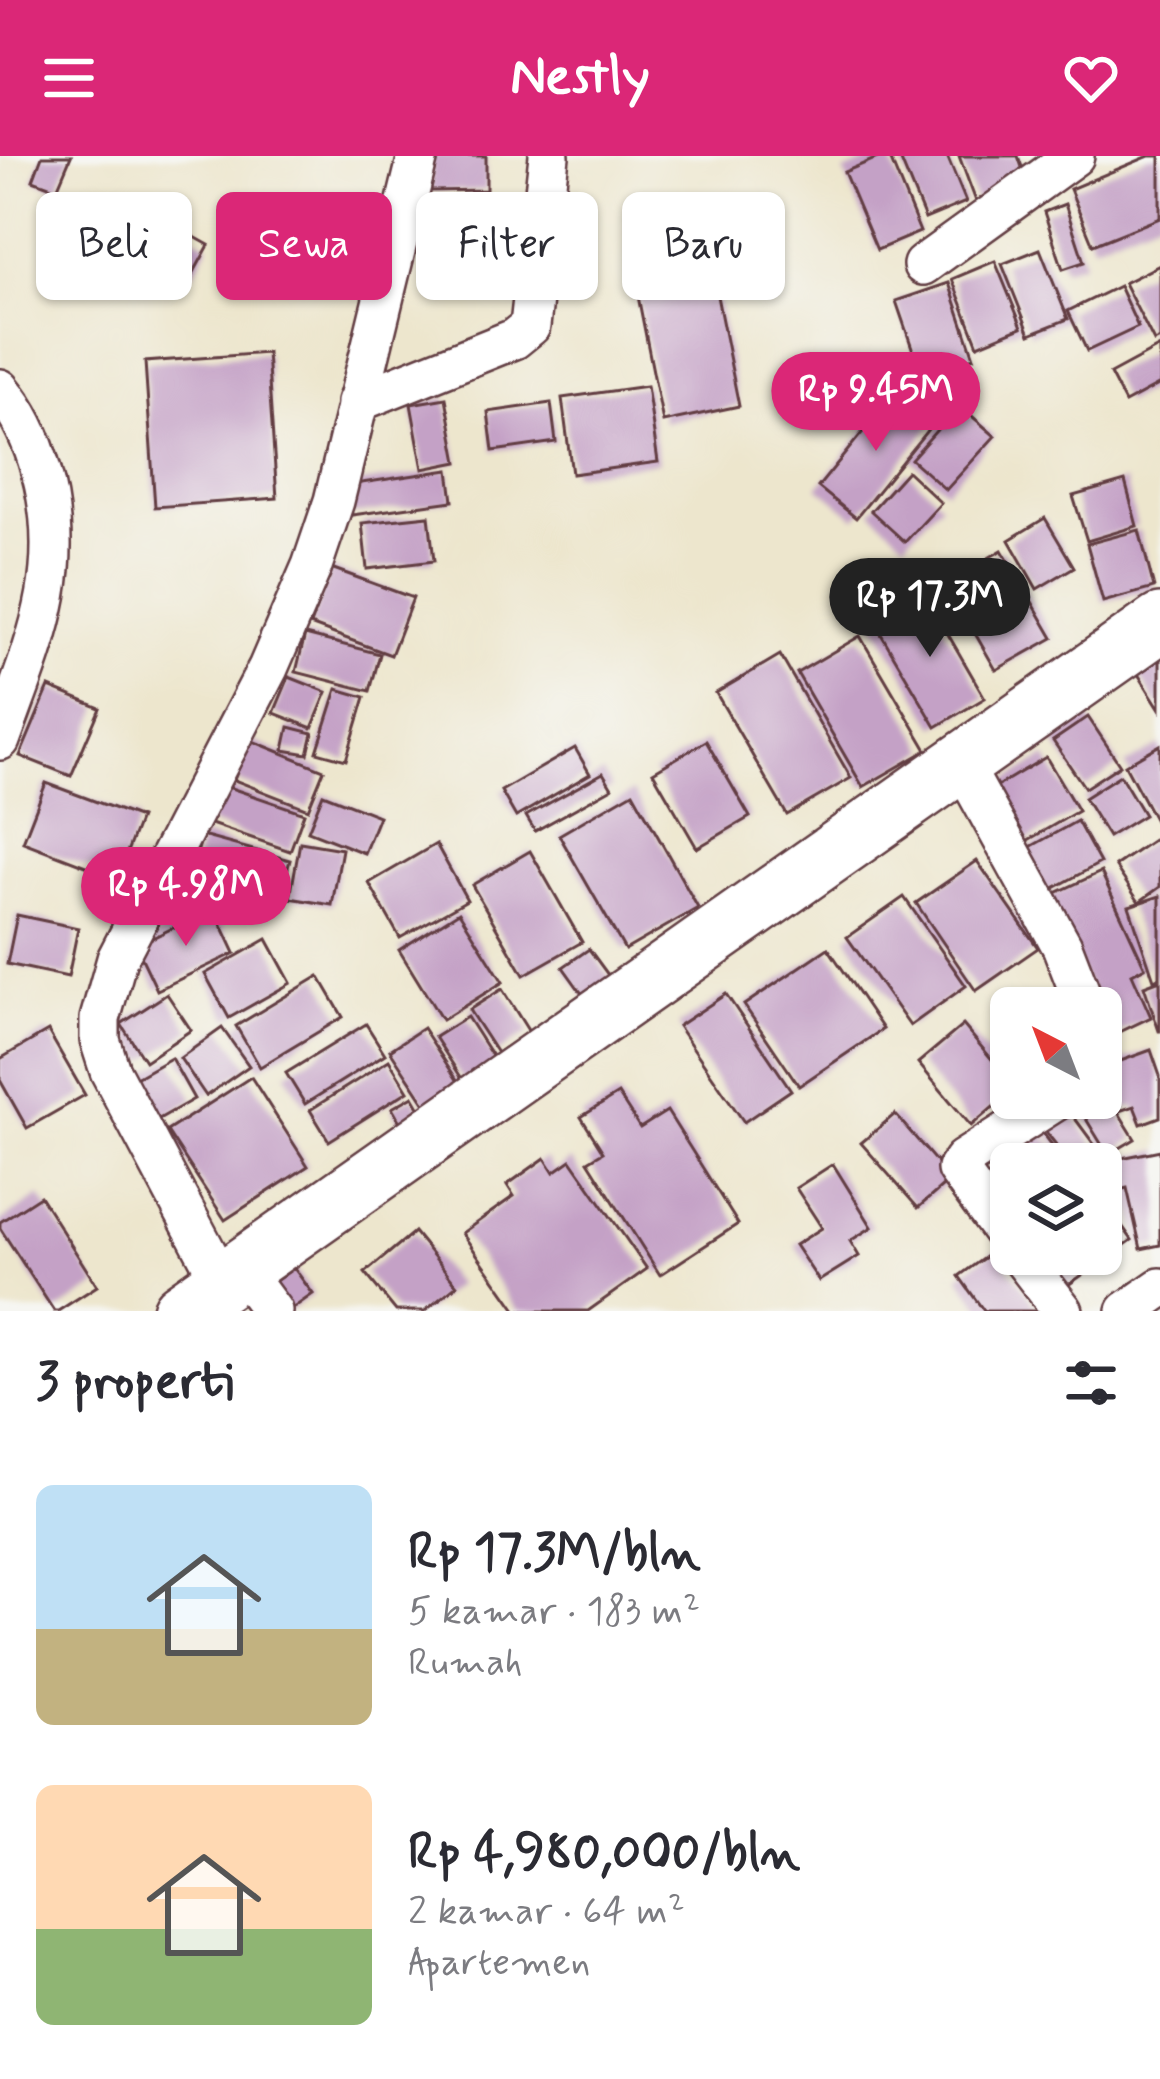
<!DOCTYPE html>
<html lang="id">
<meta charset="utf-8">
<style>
body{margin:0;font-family:Mynerve,sans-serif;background:#f2f2f3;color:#2b2b33;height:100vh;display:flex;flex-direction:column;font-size:45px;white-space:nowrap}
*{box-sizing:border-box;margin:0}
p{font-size:39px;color:#7c7c81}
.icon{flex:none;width:66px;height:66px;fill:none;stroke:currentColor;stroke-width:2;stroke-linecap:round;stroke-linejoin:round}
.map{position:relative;height:1155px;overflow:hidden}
.details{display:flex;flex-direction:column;background:#fff;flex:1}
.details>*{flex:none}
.top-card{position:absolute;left:36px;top:36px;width:1089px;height:108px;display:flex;gap:24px}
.needle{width:78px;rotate:318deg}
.buttons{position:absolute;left:990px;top:831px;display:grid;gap:24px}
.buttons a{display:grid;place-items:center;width:132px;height:132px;border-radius:18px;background:#fff;box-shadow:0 3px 9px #0004;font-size:60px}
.price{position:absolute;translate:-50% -102px;padding:0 27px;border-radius:42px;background:#db2777;color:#fff;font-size:39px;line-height:78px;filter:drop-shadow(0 3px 6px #0008)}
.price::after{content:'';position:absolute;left:50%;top:72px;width:36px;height:27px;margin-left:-18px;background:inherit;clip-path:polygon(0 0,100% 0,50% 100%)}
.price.on{background:#222;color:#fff}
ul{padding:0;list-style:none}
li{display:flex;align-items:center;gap:36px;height:300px;padding:0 36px}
li span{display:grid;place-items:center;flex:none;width:336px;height:240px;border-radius:18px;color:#555}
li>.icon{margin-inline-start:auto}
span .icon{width:144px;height:144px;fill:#fffc;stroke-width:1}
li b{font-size:51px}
h2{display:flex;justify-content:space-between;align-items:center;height:144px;padding:0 36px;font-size:51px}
.chip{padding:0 42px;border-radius:18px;background:#fff;box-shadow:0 3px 9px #0004;font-size:42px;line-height:108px}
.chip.on{background:#db2777;color:#fff}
header{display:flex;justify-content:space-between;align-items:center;height:156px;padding:0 36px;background:#db2777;color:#fff;font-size:54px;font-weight:700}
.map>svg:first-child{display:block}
.building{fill:#c4a1c6}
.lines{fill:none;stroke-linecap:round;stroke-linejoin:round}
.street-casing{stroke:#623d43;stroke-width:44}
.secondary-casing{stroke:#623d43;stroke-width:62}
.street{stroke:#fff;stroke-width:39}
.secondary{stroke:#fff;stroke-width:57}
</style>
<header><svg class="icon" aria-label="menu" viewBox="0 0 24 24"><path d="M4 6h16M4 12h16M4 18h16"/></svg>Nestly<svg class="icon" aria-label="heart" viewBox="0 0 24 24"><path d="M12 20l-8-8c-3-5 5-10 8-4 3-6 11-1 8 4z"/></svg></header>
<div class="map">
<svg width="1160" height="1155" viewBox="0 0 1160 1155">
<rect width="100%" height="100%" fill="#f6f6f2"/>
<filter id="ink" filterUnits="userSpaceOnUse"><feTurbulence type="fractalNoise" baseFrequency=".00833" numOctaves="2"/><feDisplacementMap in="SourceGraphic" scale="24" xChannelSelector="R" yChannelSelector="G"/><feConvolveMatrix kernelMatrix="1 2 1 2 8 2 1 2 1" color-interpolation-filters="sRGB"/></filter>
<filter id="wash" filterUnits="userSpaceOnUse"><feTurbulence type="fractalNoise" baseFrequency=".004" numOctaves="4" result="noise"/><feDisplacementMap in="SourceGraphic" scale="48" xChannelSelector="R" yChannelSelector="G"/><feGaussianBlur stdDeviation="2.7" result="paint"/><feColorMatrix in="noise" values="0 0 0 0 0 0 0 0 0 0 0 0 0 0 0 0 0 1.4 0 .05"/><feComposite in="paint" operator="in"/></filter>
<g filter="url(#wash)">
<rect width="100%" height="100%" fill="#ede6cd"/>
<g id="blocks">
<g class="building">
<path d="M42,0H71L57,33L33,24Z"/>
<path d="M431,0H486V34L431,35Z"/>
<path d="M882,0H889L920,76L877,94L844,16Z"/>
<path d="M899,0H947L966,46L925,63Z"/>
<path d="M959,0H1018L1028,28L977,48Z"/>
<path d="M1149,0H1160V62L1093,89L1070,33Z"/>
<path d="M1065,48L1084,106L1063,113L1044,56Z"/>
<path d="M173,69L209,89L193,118L157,98Z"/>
<path d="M1040,93L1068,163L1030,178L1002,108Z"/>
<path d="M709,100L739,250L663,266L633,115Z"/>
<path d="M995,105L1022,171L978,189L952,123Z"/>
<path d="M1160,109V183L1154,186L1124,127Z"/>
<path d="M949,127L974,201L921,218L896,145Z"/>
<path d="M1119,130L1138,171L1087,195L1068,155Z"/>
<path d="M1160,191V228L1125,247L1110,218Z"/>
<path d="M267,197L277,342L155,351L145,206Z"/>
<path d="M647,230L658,306L572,318L562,242Z"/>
<path d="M896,235L934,266L856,362L818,331Z"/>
<path d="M446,242L458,306L423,313L411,248Z"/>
<path d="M551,247L556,286L493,295L488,256Z"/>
<path d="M959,249L995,280L946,334L911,303Z"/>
<path d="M449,314L453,345L352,359L348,329Z"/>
<path d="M907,315L941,347L905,386L871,355Z"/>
<path d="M1125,325L1137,370L1087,385L1073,340Z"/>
<path d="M429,360L434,405L367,413L362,367Z"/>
<path d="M1045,362L1074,411L1037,433L1009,384Z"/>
<path d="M1139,374L1154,432L1103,446L1087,388Z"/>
<path d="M1002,394L1053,482L996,514L946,427Z"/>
<path d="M331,412L413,442L391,499L310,469Z"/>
<path d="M924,437L985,542L936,571L874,466Z"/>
<path d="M305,479L380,498L370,535L296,516Z"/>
<path d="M860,480L927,594L863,631L797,517Z"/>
<path d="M780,499L851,622L787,659L716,537Z"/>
<path d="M1160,503V553L1138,518Z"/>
<path d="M289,521L327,536L312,572L274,557Z"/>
<path d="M49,531L100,552L71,620L20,600Z"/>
<path d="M337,533L365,541L346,604L317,596Z"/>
<path d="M1088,561L1120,609L1085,632L1053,585Z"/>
<path d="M289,571L313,577L308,598L284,594Z"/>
<path d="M250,584L324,614L308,653L234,624Z"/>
<path d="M706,585L750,661L697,692L653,616Z"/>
<path d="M1160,589V674L1125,609Z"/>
<path d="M575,592L590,618L516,661L501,635Z"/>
<path d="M1046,601L1078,655L1023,687L992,633Z"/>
<path d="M603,617L612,632L535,675L526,660Z"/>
<path d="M1120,619L1144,659L1108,681L1084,642Z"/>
<path d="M46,627L140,662L117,722L23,686Z"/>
<path d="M222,629L304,657L290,695L208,667Z"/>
<path d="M633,636L698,752L625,794L559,679Z"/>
<path d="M323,638L379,660L364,697L308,675Z"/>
<path d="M1077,665L1100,707L1045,737L1023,695Z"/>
<path d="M202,680L290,704L280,742L191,718Z"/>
<path d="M1156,682L1160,687V731L1139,746L1115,710Z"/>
<path d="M300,686L342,693L332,749L290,742Z"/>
<path d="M436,688L467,744L400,782L369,727Z"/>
<path d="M530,695L582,786L524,819L472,729Z"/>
<path d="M977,705L1038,792L976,835L916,747Z"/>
<path d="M1101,716L1145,811L1132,818L1151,861L1105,883L1101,852L1041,744Z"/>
<path d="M1160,740V821L1154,824L1129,750Z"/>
<path d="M904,741L966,830L910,870L847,781Z"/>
<path d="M214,752L235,797L157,834L136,790Z"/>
<path d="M459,756L503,826L442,864L399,794Z"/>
<path d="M17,759L78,772L68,821L7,808Z"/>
<path d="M267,783L291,827L229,862L205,818Z"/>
<path d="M828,792L883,873L799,930L744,849Z"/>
<path d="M589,793L614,827L588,846L563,811Z"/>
<path d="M319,820L343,861L260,911L236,870Z"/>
<path d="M1160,824V875H1159L1144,830Z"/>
<path d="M502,833L529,876L497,897L469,854Z"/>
<path d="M167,838L191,874L145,905L121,868Z"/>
<path d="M726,838L791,934L744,966L678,870Z"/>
<path d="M467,861L501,914L470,935L435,881Z"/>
<path d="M366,868L385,898L305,948L286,917Z"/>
<path d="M963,869L1011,926V936L971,970L918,907Z"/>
<path d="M222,872L249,910L206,940L180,902Z"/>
<path d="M423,872L467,939L434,961L390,894Z"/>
<path d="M48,875L85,939L27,972L0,924V903Z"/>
<path d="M1151,894L1160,920V961L1141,968L1134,950L1119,955L1104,911Z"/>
<path d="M171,902L194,943L150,968L127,927Z"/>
<path d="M389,904L408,935L329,985L310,954Z"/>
<path d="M251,921L308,1010L225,1064L167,975Z"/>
<path d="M618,938L640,972L667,955L738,1068L660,1119L588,1005L603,996L581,961Z"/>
<path d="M413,940L429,968L408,980L392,952Z"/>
<path d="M1109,941L1135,983L1108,999L1083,958Z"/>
<path d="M1068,953L1102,999L1091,1008H1071L1043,972Z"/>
<path d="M895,958L951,1023L918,1052L861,987Z"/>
<path d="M1040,973L1066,1008H1011V1059L973,1024Z"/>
<path d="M1160,994V1089L1141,1093L1127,1032L1119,1034L1112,1004Z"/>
<path d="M545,1002L554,1016L571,1004L647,1113L588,1155H517L462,1077L514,1040L507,1029Z"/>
<path d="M833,1008L872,1071L850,1085L859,1100L819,1125L795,1089L822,1072L796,1032Z"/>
<path d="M40,1040L97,1130L58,1155H54L0,1072V1066Z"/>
<path d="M1101,1040L1132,1084L1054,1139L1025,1098H1101Z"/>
<path d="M414,1076L457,1129L425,1155H396L365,1117Z"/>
<path d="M996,1093L1039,1155H984L959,1120Z"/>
<path d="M294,1112L313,1138L289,1155L267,1131Z"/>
</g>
</g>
</g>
<g filter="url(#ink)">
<use href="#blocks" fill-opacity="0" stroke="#623d43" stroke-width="3"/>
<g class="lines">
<g class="street-casing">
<g id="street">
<path d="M923,109L1074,0"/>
<path d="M0,233C21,258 33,285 41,315C69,417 34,490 0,584"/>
<path d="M357,246L514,183L530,170L549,0"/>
<path d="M961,607L1062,790L1086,852"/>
<path d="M1011,1087L957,1013L963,1004L1060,942"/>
<path d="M1019,1098L1063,1155"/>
<path d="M241,1113L272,1155"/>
<path d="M222,1126L110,915L100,884V863L117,803L268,512L312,410L334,345L418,0"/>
<path d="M1127,1155L1160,1132"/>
</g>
</g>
<g class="secondary-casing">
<path id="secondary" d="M181,1155L1160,467"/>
</g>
<use href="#street" class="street"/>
<use href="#secondary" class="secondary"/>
</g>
</g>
</svg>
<div class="buttons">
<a><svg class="needle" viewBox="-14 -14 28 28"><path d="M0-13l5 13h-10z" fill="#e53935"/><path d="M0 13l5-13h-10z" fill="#7c7c81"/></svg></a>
<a><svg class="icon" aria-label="layers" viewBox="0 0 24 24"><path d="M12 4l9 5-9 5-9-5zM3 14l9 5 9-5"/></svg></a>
</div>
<b class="price" style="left:876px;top:298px">Rp 9.45M</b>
<b class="price on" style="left:930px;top:504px">Rp 17.3M</b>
<b class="price" style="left:186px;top:793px">Rp 4.98M</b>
<div class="top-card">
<a class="chip">Beli</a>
<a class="chip on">Sewa</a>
<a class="chip">Filter</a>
<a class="chip">Baru</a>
</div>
</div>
<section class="details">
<h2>3 properti<svg class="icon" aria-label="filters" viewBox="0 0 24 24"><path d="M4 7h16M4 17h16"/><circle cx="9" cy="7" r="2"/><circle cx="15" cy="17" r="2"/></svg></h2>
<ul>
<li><span style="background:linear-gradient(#bfe0f5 60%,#c2b280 0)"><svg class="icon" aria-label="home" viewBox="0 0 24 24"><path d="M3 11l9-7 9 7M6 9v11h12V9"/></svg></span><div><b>Rp 17.3M/bln</b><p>5 kamar · 183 m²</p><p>Rumah</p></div></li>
<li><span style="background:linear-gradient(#ffd9b3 60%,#8fb573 0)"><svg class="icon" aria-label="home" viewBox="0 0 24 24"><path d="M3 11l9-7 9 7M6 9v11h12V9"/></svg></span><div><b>Rp 4,980,000/bln</b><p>2 kamar · 64 m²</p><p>Apartemen</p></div></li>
</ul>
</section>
